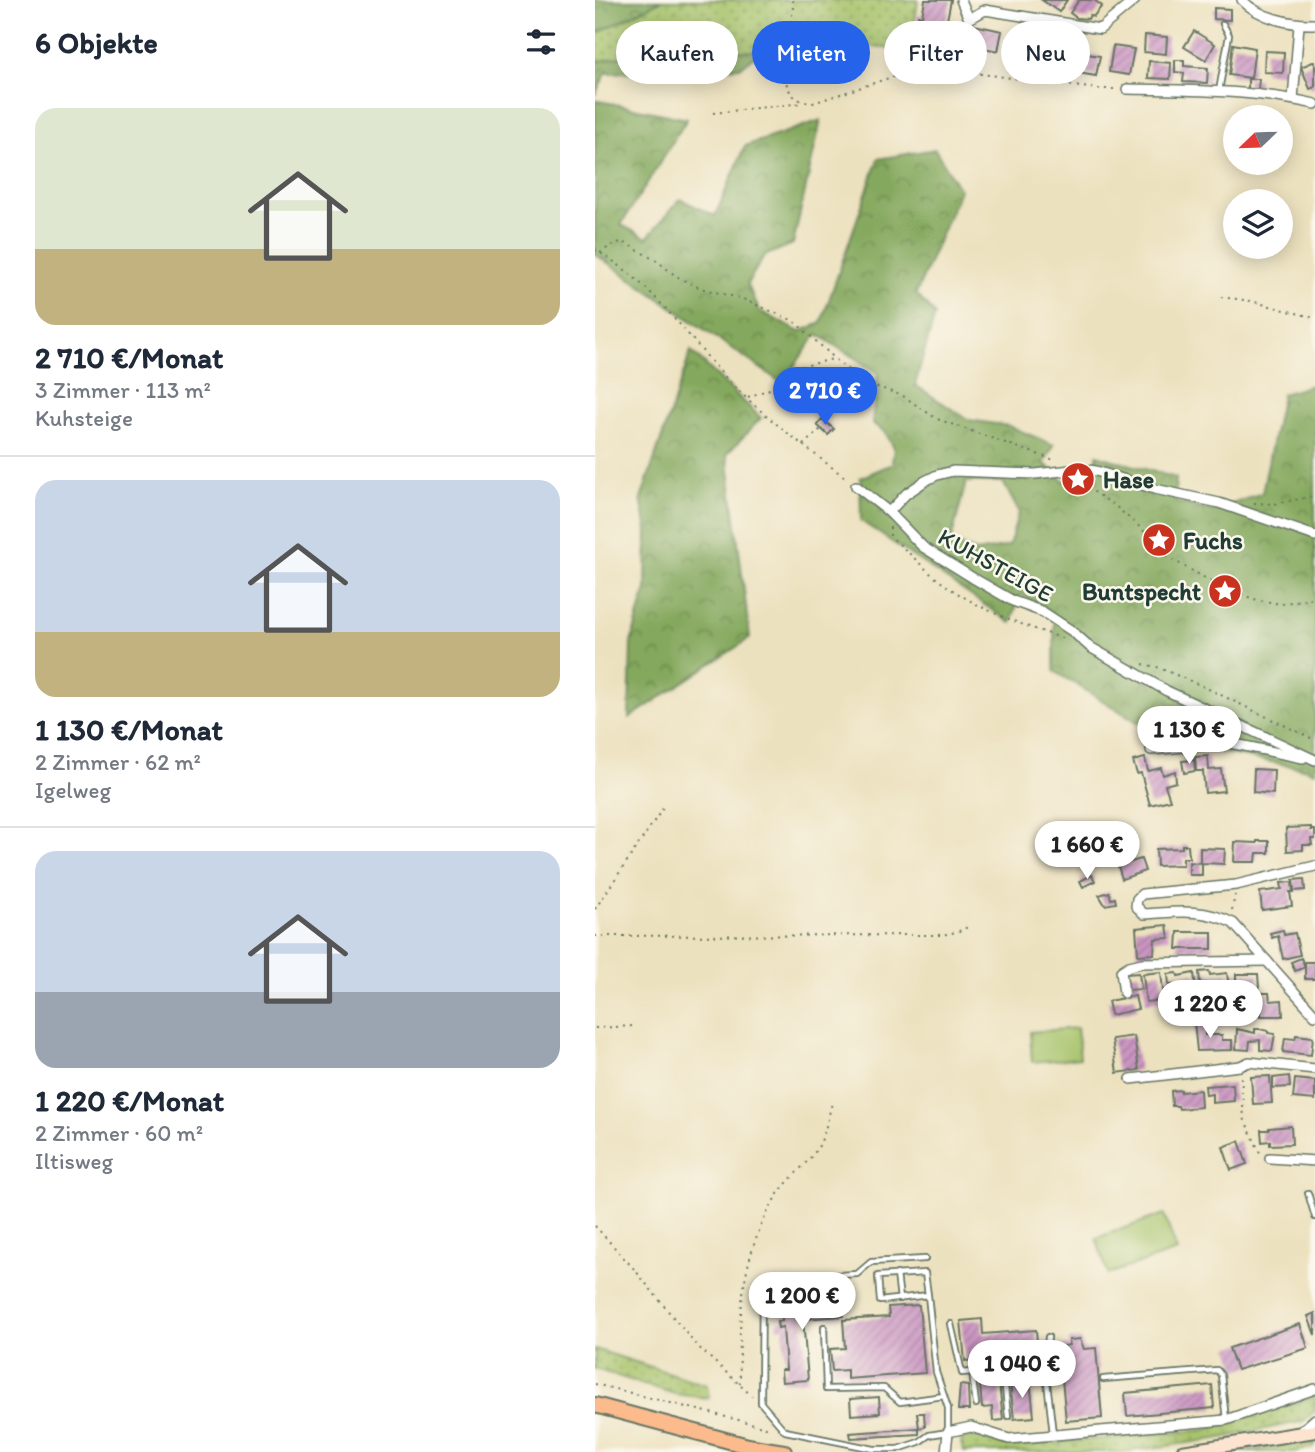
<!DOCTYPE html>
<html lang="de">
<meta charset="utf-8">
<style>
body{margin:0;font-family:Itim,sans-serif;background:#f6f6f7;color:#1f2937;height:100vh;display:flex;flex-direction:column;font-size:26px;white-space:nowrap}
*{box-sizing:border-box;margin:0}
p{font-size:23px;color:#747a83}
.icon{flex:none;width:38px;height:38px;fill:none;stroke:currentColor;stroke-width:2;stroke-linecap:round;stroke-linejoin:round}
.map{position:relative;flex:1;overflow:hidden}
.sheet{display:flex;flex-direction:column;background:#fff;width:595px}
.sheet>*{flex:none}
.guide{position:absolute;left:21px;top:21px;width:593px;height:63px;display:flex;gap:14px}
.needle{width:46px;rotate:247deg}
.tools{position:absolute;left:628px;top:105px;display:grid;gap:14px}
.tools a{display:grid;place-items:center;width:70px;height:70px;border-radius:50%;background:#fff;box-shadow:0 4px 18px #0003;font-size:35px}
.price{position:absolute;translate:-50% -60px;padding:0 16px;border-radius:24px;background:#fff;color:#222;font-size:23px;line-height:46px;filter:drop-shadow(0 2px 4px #0008)}
.price::after{content:'';position:absolute;left:50%;top:42px;width:21px;height:16px;margin-left:-10px;background:inherit;clip-path:polygon(0 0,100% 0,50% 100%)}
.price.current{background:#2563eb;color:#fff}
ul{padding:0;list-style:none}
li{display:grid;align-content:center;gap:14px;height:371px;padding:0 35px}
li+li{border-top:2px solid #e0e1e3}
li span{display:grid;place-items:center;height:217px;border-radius:21px;color:#555}
li>.icon{margin-inline-start:auto}
span .icon{width:126px;height:126px;fill:#fffc;stroke-width:1}
li b{font-size:30px}
h2{display:flex;justify-content:space-between;align-items:center;height:84px;padding:0 35px;font-size:30px}
.tag{padding:0 24px;border-radius:32px;background:#fff;box-shadow:0 4px 18px #0003;font-size:24px;line-height:63px}
.tag.current{background:#2563eb;color:#fff}
main{display:flex;flex:1;min-height:0}
.map>svg:first-child{display:block}
.grass{fill:url(#grass-dots);stroke:#62804e;stroke-width:2}
.forest{fill:url(#forest-crowns);stroke:#527248;stroke-width:2;fill-rule:evenodd}
.park{fill:#a6c269;stroke:#62804e;stroke-width:2}
.building{fill:url(#building-hatch)}
.lines{fill:none;stroke-linecap:round;stroke-linejoin:round}
.lane-casing{stroke:#677664;stroke-width:8}
.street-casing{stroke:#677664;stroke-width:12}
.secondary-casing{stroke:#677664;stroke-width:16}
.primary-casing{stroke:#677664;stroke-width:18}
.path{stroke:#677664;stroke-width:2;stroke-dasharray:2 5;stroke-linecap:butt}
.lane{stroke:#fff;stroke-width:4.5}
.street{stroke:#fff;stroke-width:9}
.secondary{stroke:#fde4d1;stroke-width:12}
.primary{stroke:#fbbb8d;stroke-width:14}
.labels{text-anchor:middle;dominant-baseline:central;stroke-width:5;stroke-linejoin:round;paint-order:stroke}
.poi-label{font-size:24px;font-weight:bold;fill:#1f3d34;stroke:#fbf7ec;text-anchor:start}
.street-label{font-size:24px;fill:#1f3d34;stroke:#fbf7ec}
</style>
<main>
<section class="sheet">
<h2>6 Objekte<svg class="icon" aria-label="filters" viewBox="0 0 24 24"><path d="M4 7h16M4 17h16"/><circle cx="9" cy="7" r="2"/><circle cx="15" cy="17" r="2"/></svg></h2>
<ul>
<li><span style="background:linear-gradient(#dfe7d0 65%,#c2b280 0)"><svg class="icon" aria-label="home" viewBox="0 0 24 24"><path d="M3 11l9-7 9 7M6 9v11h12V9"/></svg></span><div><b>2 710 €/Monat</b><p>3 Zimmer · 113 m²</p><p>Kuhsteige</p></div></li>
<li><span style="background:linear-gradient(#c9d6e8 70%,#c2b280 0)"><svg class="icon" aria-label="home" viewBox="0 0 24 24"><path d="M3 11l9-7 9 7M6 9v11h12V9"/></svg></span><div><b>1 130 €/Monat</b><p>2 Zimmer · 62 m²</p><p>Igelweg</p></div></li>
<li><span style="background:linear-gradient(#c9d6e8 65%,#9aa5b1 0)"><svg class="icon" aria-label="home" viewBox="0 0 24 24"><path d="M3 11l9-7 9 7M6 9v11h12V9"/></svg></span><div><b>1 220 €/Monat</b><p>2 Zimmer · 60 m²</p><p>Iltisweg</p></div></li>
</ul>
</section>
<div class="map">
<svg width="720" height="1452" viewBox="0 0 720 1452">
<defs>
<pattern id="grass-dots" width="8" height="8" patternUnits="userSpaceOnUse" patternTransform="scale(1.75)"><rect width="8" height="8" fill="#a6c269"/><path d="M2 2h.1M6 6h.1" fill="none" stroke="#879f57" stroke-width="1.8" stroke-linecap="round"/></pattern>
<pattern id="forest-crowns" width="20" height="18" patternUnits="userSpaceOnUse" patternTransform="scale(1.75)"><rect width="20" height="18" fill="#84a85d"/><path d="M2 6a3 3 0 1 1 6 0M12 15a3 3 0 1 1 6 0" fill="none" stroke="#6b8a4e"/></pattern>
<pattern id="building-hatch" width="6" height="6" patternUnits="userSpaceOnUse" patternTransform="scale(1.75)"><rect width="6" height="6" fill="#cb95c2"/><path d="M-1 1l2-2M0 6l6-6M5 7l2-2" fill="none" stroke="#a47b9e"/></pattern>
</defs>
<rect width="100%" height="100%" fill="#fbf7ec"/>
<filter id="ink" filterUnits="userSpaceOnUse"><feTurbulence type="fractalNoise" baseFrequency=".0143" numOctaves="2"/><feDisplacementMap in="SourceGraphic" scale="14" xChannelSelector="R" yChannelSelector="G"/><feConvolveMatrix kernelMatrix="1 2 1 2 8 2 1 2 1" color-interpolation-filters="sRGB"/></filter>
<filter id="wash" filterUnits="userSpaceOnUse"><feTurbulence type="fractalNoise" baseFrequency=".00686" numOctaves="4" result="noise"/><feDisplacementMap in="SourceGraphic" scale="28" xChannelSelector="R" yChannelSelector="G"/><feGaussianBlur stdDeviation="1.57" result="paint"/><feColorMatrix in="noise" values="0 0 0 0 0 0 0 0 0 0 0 0 0 0 0 0 0 1.4 0 .05"/><feComposite in="paint" operator="in"/></filter>
<g filter="url(#wash)">
<rect width="100%" height="100%" fill="#ece1be"/>
<g class="grass">
<path d="M67,0H323L315,52L258,43L166,51L38,54L0,62V34Z"/>
<path d="M0,1349L112,1385L114,1398L80,1394L0,1369Z"/>
<path d="M720,1397V1411L708,1421L621,1439L527,1452H369L366,1443L368,1438L376,1434L405,1444L419,1446L609,1430Z"/>
<path d="M720,1440V1446L699,1452H647Z"/>
</g>
<g class="forest">
<path d="M0,0H67L0,34Z"/>
<path d="M166,51L146,67L11,73L0,95V62L39,54Z"/>
<path d="M0,100L92,119L26,225L52,238L85,199L120,216L150,146L226,120L198,244L169,256L152,284L165,311L204,332L226,323L283,159L340,149L365,190L321,294L340,315L320,385L374,420L414,426L459,445L449,463L468,480L501,483L502,455L581,478L580,502L619,511L667,493L687,394L720,384V772L713,769L577,743L459,671V615L425,594L416,623L266,521L265,478L297,464L299,447L290,432L277,423L283,373L222,334L187,383L0,254ZM371,482H408L424,512L414,546L381,552L356,541Z"/>
<path d="M96,351L166,418L132,454L155,638L34,718L36,643L51,589L52,529L46,499Z"/>
</g>
<g class="park">
<path d="M482,1028L485,1058L437,1062L435,1032Z"/>
<path d="M569,1214L582,1251L513,1274L501,1238Z"/>
</g>
<g id="blocks">
<g class="building">
<path d="M330,0H356L352,20L343,18L342,28L336,26L334,32L321,30L323,15L327,16Z"/>
<path d="M447,0H472L464,12Z"/>
<path d="M484,0H499L507,6L498,17L495,15L493,19L482,18L475,13Z"/>
<path d="M619,8L635,9V20L619,19Z"/>
<path d="M379,25L407,31L403,51L375,45Z"/>
<path d="M599,31L620,44L611,60L589,47Z"/>
<path d="M421,32L440,36L444,42L437,47L434,64L416,61Z"/>
<path d="M323,33L347,38L344,54L320,50Z"/>
<path d="M550,35L572,37L571,54L549,52Z"/>
<path d="M638,44L660,48L656,78L634,75Z"/>
<path d="M518,46L539,49L534,75L514,72Z"/>
<path d="M452,49L471,52L468,72L448,68Z"/>
<path d="M670,51L689,52L688,73L669,72Z"/>
<path d="M481,52L505,56L501,76L477,72Z"/>
<path d="M580,60H589V66L613,68L612,83L588,82L589,73L580,72Z"/>
<path d="M554,61L576,63L575,79L553,78Z"/>
<path d="M720,61V87L715,89L706,67Z"/>
<path d="M653,79H664L663,89H653Z"/>
<path d="M227,419L239,429L233,435L222,425Z"/>
<path d="M613,756L614,770L626,769L629,791L610,793L608,771H601L600,757Z"/>
<path d="M550,758L553,771L566,768L568,775L580,771L581,782L570,785L575,800L555,805L546,773L542,774L538,761Z"/>
<path d="M599,760L600,771L589,773L587,761Z"/>
<path d="M659,769L679,770L678,794L658,792Z"/>
<path d="M716,827V830H720V839H716L717,845H708V850L692,851L691,828Z"/>
<path d="M662,841H674V853H662L661,862H639L640,842L662,843Z"/>
<path d="M587,845H593L594,858H588V865L562,866L561,849L587,848Z"/>
<path d="M605,848L630,849L629,864L607,863V875H594V862L605,863Z"/>
<path d="M546,859L550,871L527,879L523,866Z"/>
<path d="M497,875L500,881L488,887L485,881Z"/>
<path d="M709,879L710,890L699,891L698,880Z"/>
<path d="M697,882L698,892H695L697,906L667,910L665,892L687,889L686,883Z"/>
<path d="M514,892L516,899L520,898L521,903L510,905L504,895Z"/>
<path d="M572,925L574,938L560,939L559,954L543,955L541,928Z"/>
<path d="M688,930L689,935L700,933L705,955L688,959L683,936L677,938L675,933Z"/>
<path d="M583,932H617V949H582Z"/>
<path d="M706,958L710,967L700,971L696,962Z"/>
<rect x="710" y="962" width="10" height="17"/>
<path d="M614,971L615,975L632,973L635,993L613,995L611,983H605L604,972Z"/>
<path d="M566,972L569,1000L551,1002L548,974Z"/>
<path d="M544,973L546,989L533,990L531,974Z"/>
<path d="M582,973L583,976L599,973L601,990L580,993L579,985H574L573,974Z"/>
<path d="M641,974H663L664,988L641,989Z"/>
<path d="M662,993H674L675,1001L687,1000L688,1016H666V1001H662Z"/>
<path d="M540,996L543,1009L516,1015L513,1001Z"/>
<path d="M599,1022H610V1035H627V1040H637V1050L602,1051Z"/>
<path d="M642,1029L660,1033V1029H665L673,1031V1033L680,1034L677,1051L665,1050V1040L655,1041L654,1050L641,1049Z"/>
<path d="M701,1035L718,1037L716,1055L688,1052L690,1038L700,1039Z"/>
<path d="M539,1036L544,1070L522,1073L517,1039Z"/>
<path d="M675,1076L677,1103L658,1104L656,1077Z"/>
<path d="M694,1076L695,1087L678,1088V1078Z"/>
<path d="M700,1079L720,1081V1100L698,1098Z"/>
<path d="M638,1084L639,1101L617,1103V1094L611,1095L610,1086Z"/>
<path d="M586,1090V1092L605,1090L606,1107L584,1109L583,1106H577L576,1091Z"/>
<path d="M696,1126L697,1144L675,1145V1141L667,1142L666,1130H674V1128Z"/>
<path d="M644,1141L652,1164L636,1170L628,1147Z"/>
<path d="M247,1298L248,1316L208,1319L213,1380L187,1382L186,1370H191L188,1327L183,1328L182,1322L187,1321L186,1302Z"/>
<path d="M324,1305L330,1373L252,1379V1370L237,1371L235,1349L250,1348L248,1320L294,1317L293,1307Z"/>
<path d="M720,1313V1335L713,1316Z"/>
<path d="M387,1319L388,1334L441,1330L443,1355L370,1361L366,1321Z"/>
<path d="M705,1324L713,1348L642,1370L634,1348Z"/>
<path d="M485,1339L489,1349L501,1348L507,1418L471,1421L464,1347L474,1345V1340Z"/>
<path d="M435,1380L439,1417L419,1419L415,1382Z"/>
<path d="M404,1383L408,1420L398,1421L397,1407L387,1408L385,1385Z"/>
<path d="M365,1385L373,1386L374,1410H363Z"/>
<path d="M617,1385L619,1408L532,1416L530,1393Z"/>
<path d="M284,1397L285,1413L256,1415L255,1399Z"/>
<path d="M322,1413H329L330,1427L324,1428Z"/>
<path d="M324,1428V1434L256,1438L255,1433Z"/>
</g>
</g>
</g>
<g filter="url(#ink)">
<use href="#blocks" fill-opacity="0" stroke="#677664" stroke-width="2"/>
<g class="lines">
<g class="lane-casing">
<g id="lane">
<path d="M624,91L634,35L628,24"/>
<path d="M713,1193L720,1217"/>
<path d="M330,1259L276,1262L262,1274L167,1279L166,1403L190,1431L279,1449H303L324,1442L334,1435L353,1432V1408L341,1372L333,1295L285,1301L283,1276L330,1273L333,1295"/>
<path d="M302,1274L305,1299"/>
<path d="M356,1324L367,1373L450,1364L453,1337"/>
<path d="M229,1327L231,1389L289,1388L305,1402L349,1396"/>
<path d="M450,1364L458,1434"/>
<path d="M408,1368L413,1416"/>
<path d="M377,1372L381,1404"/>
<path d="M508,1379L622,1370L626,1375L631,1419"/>
</g>
</g>
<g class="street-casing">
<g id="street">
<path d="M366,0L374,19"/>
<path d="M647,0C664,18 696,25 720,24"/>
<path d="M361,72L374,19L390,10L505,29L540,0"/>
<path d="M532,89C594,90 659,90 720,104"/>
<path d="M698,99L704,25"/>
<path d="M261,486L294,512L328,547L378,578L418,601L448,612L477,631L495,647L572,691L720,760"/>
<path d="M294,512L311,494L330,481L342,475L358,471L440,474L486,469L501,471L560,489L624,503L720,536"/>
<path d="M556,750L635,743L708,758"/>
<path d="M720,866L641,885L547,894L542,899L541,906L549,914C582,912 608,908 638,923L720,1015"/>
<path d="M529,993L526,971L534,966L547,963L672,961"/>
<path d="M536,1079L645,1066L654,1062L720,1069"/>
<path d="M675,1158L720,1161"/>
<path d="M703,1434L720,1419"/>
<path d="M351,1452L353,1432L376,1427L414,1439L631,1420L720,1389"/>
</g>
</g>
<g class="secondary-casing">
<path id="secondary" d="M587,1452L720,1431"/>
</g>
<g class="primary-casing">
<path id="primary" d="M0,1405L153,1446L189,1452"/>
</g>
<g class="path">
<path d="M198,0C200,29 168,100 218,103L297,77L351,72"/>
<path d="M371,72L502,89H522"/>
<path d="M118,113L207,103"/>
<path d="M0,250C55,280 91,335 133,380C169,417 211,447 252,479"/>
<path d="M5,253L20,243L28,242L62,261L81,276L105,288L148,299L199,321L248,366L280,386L308,396L342,419L459,460"/>
<path d="M626,297L656,301L720,318"/>
<path d="M153,397L188,384L205,367L238,359"/>
<path d="M208,445L226,429"/>
<path d="M481,480L519,505L547,529L571,556L610,578L658,599L686,604L720,597"/>
<path d="M659,503L679,504L720,496"/>
<path d="M295,527V536C309,548 322,561 335,573C374,606 420,623 467,638"/>
<path d="M548,664L562,667L605,685L720,740"/>
<path d="M0,909L70,805"/>
<path d="M637,910L640,895"/>
<path d="M0,936L346,935L362,932L375,926"/>
<path d="M0,1028L39,1026"/>
<path d="M646,1077L649,1118L666,1155"/>
<path d="M0,1226L40,1270L100,1344L157,1396"/>
<path d="M0,1384L175,1428"/>
<path d="M145,1384C144,1316 144,1263 178,1202C189,1182 209,1168 222,1149C230,1136 233,1117 237,1103"/>
</g>
<use href="#lane" class="lane"/>
<use href="#street" class="street"/>
<use href="#secondary" class="secondary"/>
<use href="#primary" class="primary"/>
</g>
</g>
<defs>
<g id="sight-disc" transform="scale(1.75)"><circle r="9.5" fill="#c8321e" stroke="#fbf7ec"/><path d="M0-6L1.8-2.2L6-1.7L2.9 1.2L3.7 5.4L0 3.3L-3.7 5.4L-2.9 1.2L-6-1.7L-1.8-2.2Z" fill="#fff"/></g>
</defs>
<g fill-rule="evenodd">
<use href="#sight-disc" x="483" y="479"/>
<use href="#sight-disc" x="564" y="540"/>
<use href="#sight-disc" x="630" y="591"/>
</g>
<g class="labels">
<g class="poi-label">
<text x="508" y="479">Hase</text>
<text x="588" y="540">Fuchs</text>
<text x="606" y="591" text-anchor="end">Buntspecht</text>
</g>
<g class="street-label">
<text transform="translate(401 565) rotate(29)">KUHSTEIGE</text>
</g>
</g>
</svg>
<div class="tools">
<a><svg class="needle" viewBox="-14 -14 28 28"><path d="M0-13l5 13h-10z" fill="#e53935"/><path d="M0 13l5-13h-10z" fill="#747a83"/></svg></a>
<a><svg class="icon" aria-label="layers" viewBox="0 0 24 24"><path d="M12 4l9 5-9 5-9-5zM3 14l9 5 9-5"/></svg></a>
</div>
<b class="price current" style="left:230px;top:427px">2 710 €</b>
<b class="price" style="left:594px;top:766px">1 130 €</b>
<b class="price" style="left:492px;top:881px">1 660 €</b>
<b class="price" style="left:615px;top:1040px">1 220 €</b>
<b class="price" style="left:207px;top:1332px">1 200 €</b>
<b class="price" style="left:427px;top:1400px">1 040 €</b>
<div class="guide">
<a class="tag">Kaufen</a>
<a class="tag current">Mieten</a>
<a class="tag">Filter</a>
<a class="tag">Neu</a>
</div>
</div>
</main>
